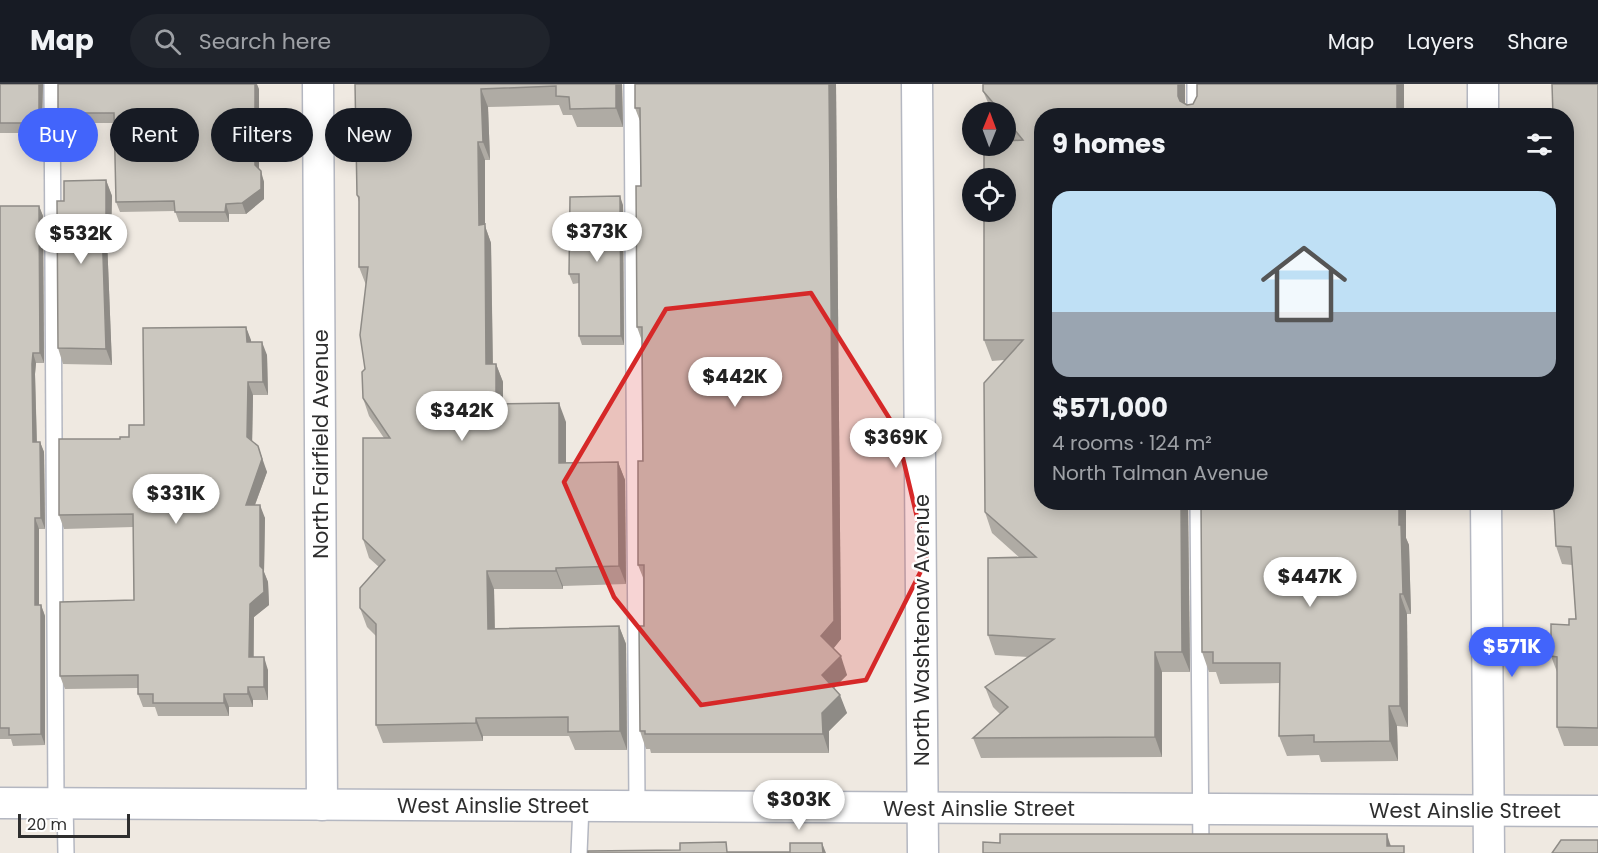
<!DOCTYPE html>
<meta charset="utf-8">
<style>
body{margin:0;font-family:Poppins,sans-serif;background:#20242c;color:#f1f3f6;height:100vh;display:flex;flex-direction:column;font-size:22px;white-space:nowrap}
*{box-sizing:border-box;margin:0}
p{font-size:20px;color:#9ea1a6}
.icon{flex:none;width:33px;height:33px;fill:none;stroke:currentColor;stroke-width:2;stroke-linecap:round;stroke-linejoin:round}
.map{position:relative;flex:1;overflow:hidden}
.drawer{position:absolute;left:1034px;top:24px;width:540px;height:402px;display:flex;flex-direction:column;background:#171b24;border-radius:24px;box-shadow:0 3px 15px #0003}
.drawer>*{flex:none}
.guide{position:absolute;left:18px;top:24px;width:570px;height:54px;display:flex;gap:12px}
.needle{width:39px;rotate:1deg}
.controls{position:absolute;left:962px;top:18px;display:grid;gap:12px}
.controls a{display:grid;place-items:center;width:54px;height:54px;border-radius:50%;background:#171b24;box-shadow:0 3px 15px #0003;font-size:30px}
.scale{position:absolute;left:18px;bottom:15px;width:112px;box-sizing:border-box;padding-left:6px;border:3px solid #2e2e2e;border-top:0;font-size:16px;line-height:21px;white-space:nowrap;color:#2e2e2e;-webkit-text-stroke:4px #fff;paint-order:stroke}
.price{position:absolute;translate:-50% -51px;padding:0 14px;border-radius:21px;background:#fff;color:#222;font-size:20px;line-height:39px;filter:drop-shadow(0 2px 3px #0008)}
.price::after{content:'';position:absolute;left:50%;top:36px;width:18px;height:14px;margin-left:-9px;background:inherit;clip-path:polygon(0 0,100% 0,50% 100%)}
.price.active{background:#4264fb;color:#fff}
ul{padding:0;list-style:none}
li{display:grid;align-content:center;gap:12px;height:318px;padding:0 18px}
li span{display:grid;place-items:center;height:186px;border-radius:18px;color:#555}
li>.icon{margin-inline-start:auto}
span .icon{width:108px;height:108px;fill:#fffc;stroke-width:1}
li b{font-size:26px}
h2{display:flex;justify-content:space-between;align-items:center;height:72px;padding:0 18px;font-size:26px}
.chip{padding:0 21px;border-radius:27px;background:#171b24;box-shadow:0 3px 15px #0003;font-size:21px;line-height:54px}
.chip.active{background:#4264fb;color:#fff}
header{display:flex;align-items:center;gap:36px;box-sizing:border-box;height:84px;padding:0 30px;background:#171b24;border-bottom:2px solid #363941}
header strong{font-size:28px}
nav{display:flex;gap:33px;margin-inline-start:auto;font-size:21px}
.search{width:420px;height:54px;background:#20242c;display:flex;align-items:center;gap:15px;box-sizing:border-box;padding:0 21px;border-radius:33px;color:#9ea1a6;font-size:22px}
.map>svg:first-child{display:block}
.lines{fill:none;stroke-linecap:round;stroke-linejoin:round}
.service-casing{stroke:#b4b7c1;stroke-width:18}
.minor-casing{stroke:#b4b7c1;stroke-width:33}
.service{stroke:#fff;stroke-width:15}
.minor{stroke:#fff;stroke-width:30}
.wall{fill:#afaba4}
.shaded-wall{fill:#8e8b86}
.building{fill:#cbc7bf;stroke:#8e8b86;stroke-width:1.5}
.marked{fill:#d62828;fill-opacity:0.2;stroke:#d62828;stroke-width:4.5;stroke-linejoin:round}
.labels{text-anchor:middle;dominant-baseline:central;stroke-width:5;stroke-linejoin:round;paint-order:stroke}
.street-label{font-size:21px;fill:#2e2e2e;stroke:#fff}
</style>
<header>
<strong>Map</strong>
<div class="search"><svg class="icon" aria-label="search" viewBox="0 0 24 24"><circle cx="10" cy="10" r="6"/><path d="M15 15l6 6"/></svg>Search here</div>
<nav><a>Map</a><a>Layers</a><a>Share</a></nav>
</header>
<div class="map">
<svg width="1598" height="769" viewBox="0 0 1598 769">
<rect width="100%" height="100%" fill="#efe9e1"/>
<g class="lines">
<g class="service-casing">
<g id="service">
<path d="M52,0L56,719"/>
<path d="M632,0L637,722"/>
<path d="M1195,0V32"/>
<path d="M1198,418L1201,769"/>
<path d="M65,719L66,769"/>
<path d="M579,769L581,722"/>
</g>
</g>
<g class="minor-casing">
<g id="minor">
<path d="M318,0L322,721"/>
<path d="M917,0L923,769"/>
<path d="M1483,0V32"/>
<path d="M1486,418L1489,769"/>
<path d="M0,719L1598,727"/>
</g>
</g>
<use href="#service" class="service"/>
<use href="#minor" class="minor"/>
</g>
<g class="wall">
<path d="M0,0H43L42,39H35V49H0Z"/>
<path d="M355,0H622L623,43H577L572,31H563L559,21L488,23L490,76H485V142L491,159L493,280H496L503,298V320L566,338V379L618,378L625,396L626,500L563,502V505H494L495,544L619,542L626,560L627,666H575L569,652H483V657L383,659L376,641V552L367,543L360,524L379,483L369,474L363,455L384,354L369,332L363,314L365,285L366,201L359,183V118L357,111Z"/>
<path d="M635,0H836L841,555L833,565L847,591L834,604L847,629L829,647V669H651L650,665H646L640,647L644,542V496L638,481L643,377L642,257L637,243L641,102L640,37L635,24Z"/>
<path d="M1185,0V20L1187,21L1193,20L1197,12V0H1404V32H1041V418H1188L1190,588H1162V673L981,674L973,654L1000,630L993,623L985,603L1028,573L995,571L988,551L1020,474L992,449L985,428L1004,276L992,277L984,256L1014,56L1005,45V28H992L983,7Z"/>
<path d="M1598,0V662H1564L1557,643V588L1551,572L1569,541L1576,535L1572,481L1562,480L1556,462L1555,431L1552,425L1566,418Z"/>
<path d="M259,5V85L264,98V115L246,130H229V138H179L175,127L120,128L116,118L115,39H62L58,29Z"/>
<path d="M106,96L112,112L111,155H107L112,281L63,280L58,264L64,117Z"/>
<path d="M623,121L624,261H582L579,252V199L573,200L569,190Z"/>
<path d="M0,122H39L43,132L44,279H36L35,290L37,358H40L44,368L45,445H39V521H41L45,532V661L13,662L11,655H0Z"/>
<path d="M246,243L251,258L267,271L268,311H253L252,357L267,388L255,421L265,434L264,488L268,498L269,521L254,533V573L268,586V616H253V623H229V632H158L155,623H143L138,610V604L65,605L60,592L134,516L133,443L64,445L59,431L120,355L129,353L144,341Z"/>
<path d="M1406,454L1409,461L1411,530H1407L1408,643L1397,642L1398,677L1321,678L1319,671L1287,672L1279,652L1280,599L1220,600L1216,588H1209L1202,568Z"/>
</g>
<g class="shaded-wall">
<path d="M39,0H43L42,39L39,29Z"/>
<path d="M255,0H257L259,5V92L255,81Z"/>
<path d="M616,0H622L623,43L616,24Z"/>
<path d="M829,0H836L841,555L828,571L821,552Z"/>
<path d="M1178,0H1185V32L1178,12Z"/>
<rect x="1397" y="0" width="7" height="32"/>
<path d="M481,5L488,23L490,76L483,58Z"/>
<path d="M31,29L35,39V49L31,39Z"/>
<path d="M478,58L485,76V142L491,159L493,298L486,280L479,141Z"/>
<path d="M261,87L264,98V115L246,130L242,119Z"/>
<path d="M106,96L112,112L111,155L106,140Z"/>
<path d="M620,112L623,121L624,261L621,252Z"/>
<path d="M226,120L229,130V138L225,128Z"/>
<path d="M39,122L43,132L44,279L40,269Z"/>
<path d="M102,140L107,155L112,281L106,265Z"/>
<path d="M246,243L251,256L252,271L247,258Z"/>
<path d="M262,258L267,271L268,311L263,298Z"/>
<path d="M33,269L36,279L35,290L37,368L33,358L32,280Z"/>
<path d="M496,280L503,298V339L496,320Z"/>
<path d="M248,298L253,311L252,366L247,353Z"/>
<path d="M559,319L566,338V397L559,379Z"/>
<path d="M40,358L44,368L45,445L41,434Z"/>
<path d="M258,362L267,388L250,434L246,421Z"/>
<path d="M618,378L625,396L626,500L619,482Z"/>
<path d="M1181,418H1188L1190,588L1182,568Z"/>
<path d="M1399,418H1406V454L1409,461L1411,530L1403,510L1399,441Z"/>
<path d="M260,421L265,434L264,488L268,498L269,521L254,533L253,586L249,573L250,520L260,482Z"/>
<path d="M35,434L39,445V532L35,521Z"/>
<path d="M556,484L563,502V505L556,487Z"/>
<path d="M487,487L494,505L495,563L488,545Z"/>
<path d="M1400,510L1407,530L1408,643L1400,622Z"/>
<path d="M41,521L45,532V661L41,650Z"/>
<path d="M619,542L626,560L627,666L620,647Z"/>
<path d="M1155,568L1162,588V673L1155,653Z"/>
<path d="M841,572L847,591L829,609L822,591Z"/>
<path d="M264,573L268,586V616L264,603Z"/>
<path d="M248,603L253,616V623L248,610Z"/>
<path d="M224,610L229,623V632L224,619Z"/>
<path d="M840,611L847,629L829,647V669L823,650L822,629Z"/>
<path d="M1389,622L1397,642L1398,677L1390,657Z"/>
<path d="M476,634L483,652V657L476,639Z"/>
<path d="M1387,750L1393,769L1387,762Z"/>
<path d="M822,759L826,769H823Z"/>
</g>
<g class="building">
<path d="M0,0H39V29H31V39H0Z"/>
<path d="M58,0H255V81L261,87V105L242,119L226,120L225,128H175L174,117L116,118L114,29H58Z"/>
<path d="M355,0H616V24L570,25L569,13L556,12V2L481,5L483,58H478L479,141L485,140L486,280H496V320L559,319V379L618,378L619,482L556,484V487H487L488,545L619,542L620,647L568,648V633L476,634V639L376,641V540L360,524V504L385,476L363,455V354H390L363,314L362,288L365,285L360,251L368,183H359V113L357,111Z"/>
<path d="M635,0H829L834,537L821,552L841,572L822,591L840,611L822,629L823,650H645V647H640L639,542H644V481H638V377H643L642,243H637L636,102H641L640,24H635Z"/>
<path d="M983,0H1178V12L1180,17L1187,21L1193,20L1197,12V0H1397V32H1041V418H1181L1182,568H1155V653L973,654L1008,623L985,603L1054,555L988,551V474L1036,473L985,428L984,299L1023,256H984V128H1005V94H984V62H1005V57L1023,56L1005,34V28H1001L983,7Z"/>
<path d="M1552,0H1598V644L1557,643V573L1551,572V540L1569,541V535H1576L1571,463L1556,462L1554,425H1552V418H1566V32H1553Z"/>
<path d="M106,96V140H102L106,265L58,264L57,117H64V97Z"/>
<path d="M620,112L621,252H579V190H569L570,113Z"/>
<path d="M0,122H39L40,269H33L32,280L33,358H40L41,434H35V521H41V650L9,651V644H0Z"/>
<path d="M246,243L247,258H262L263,298H248L247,353L258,362L262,375L246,421H260V482L263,485L264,508L250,520L249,573H264V603H248V610H224V619H153V610H138V591L60,592V518L134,516L133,430L59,431V355H120V353H129V341H144L143,244Z"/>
<path d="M1201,418H1399V441H1401L1403,510H1400V622H1389L1390,657L1314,658V651L1279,652L1280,579H1213V568H1202Z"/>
<path d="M1000,750H1387V762H1404V769H983V758L1000,759Z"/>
<path d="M1561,756H1598V769H1552Z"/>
<path d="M726,758L727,768H790V759H822L823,769H588V767L680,766V759Z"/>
</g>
<path class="marked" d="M811,209L896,345L927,475L866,596L701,621L614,513L564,398L666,225Z"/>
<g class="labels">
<g class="street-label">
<text transform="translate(320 360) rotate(-90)">North Fairfield Avenue</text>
<text transform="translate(921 546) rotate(-90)">North Washtenaw Avenue</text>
<text x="493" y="721">West Ainslie Street</text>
<text x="979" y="724">West Ainslie Street</text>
<text x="1465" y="726">West Ainslie Street</text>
</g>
</g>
</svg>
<div class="controls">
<a><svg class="needle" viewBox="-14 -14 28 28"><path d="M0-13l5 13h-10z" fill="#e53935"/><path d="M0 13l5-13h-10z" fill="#9ea1a6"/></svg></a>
<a><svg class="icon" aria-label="locate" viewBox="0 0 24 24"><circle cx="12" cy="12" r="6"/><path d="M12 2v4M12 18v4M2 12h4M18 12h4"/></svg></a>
</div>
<div class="scale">20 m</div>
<b class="price" style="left:597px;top:179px">$373K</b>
<b class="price" style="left:81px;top:181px">$532K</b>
<b class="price" style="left:735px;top:324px">$442K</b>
<b class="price" style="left:462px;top:358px">$342K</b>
<b class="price" style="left:896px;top:385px">$369K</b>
<b class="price" style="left:176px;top:441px">$331K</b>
<b class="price" style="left:1310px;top:524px">$447K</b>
<b class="price active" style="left:1512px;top:594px">$571K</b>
<b class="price" style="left:799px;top:747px">$303K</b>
<div class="guide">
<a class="chip active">Buy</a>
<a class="chip">Rent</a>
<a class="chip">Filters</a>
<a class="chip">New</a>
</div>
<section class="drawer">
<h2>9 homes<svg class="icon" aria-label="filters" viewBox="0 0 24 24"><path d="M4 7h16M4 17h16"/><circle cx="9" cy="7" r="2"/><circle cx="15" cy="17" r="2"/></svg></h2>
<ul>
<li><span style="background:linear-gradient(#bfe0f5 65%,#9aa5b1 0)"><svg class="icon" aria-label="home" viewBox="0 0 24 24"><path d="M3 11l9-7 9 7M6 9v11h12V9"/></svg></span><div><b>$571,000</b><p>4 rooms · 124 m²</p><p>North Talman Avenue</p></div></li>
</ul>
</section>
</div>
